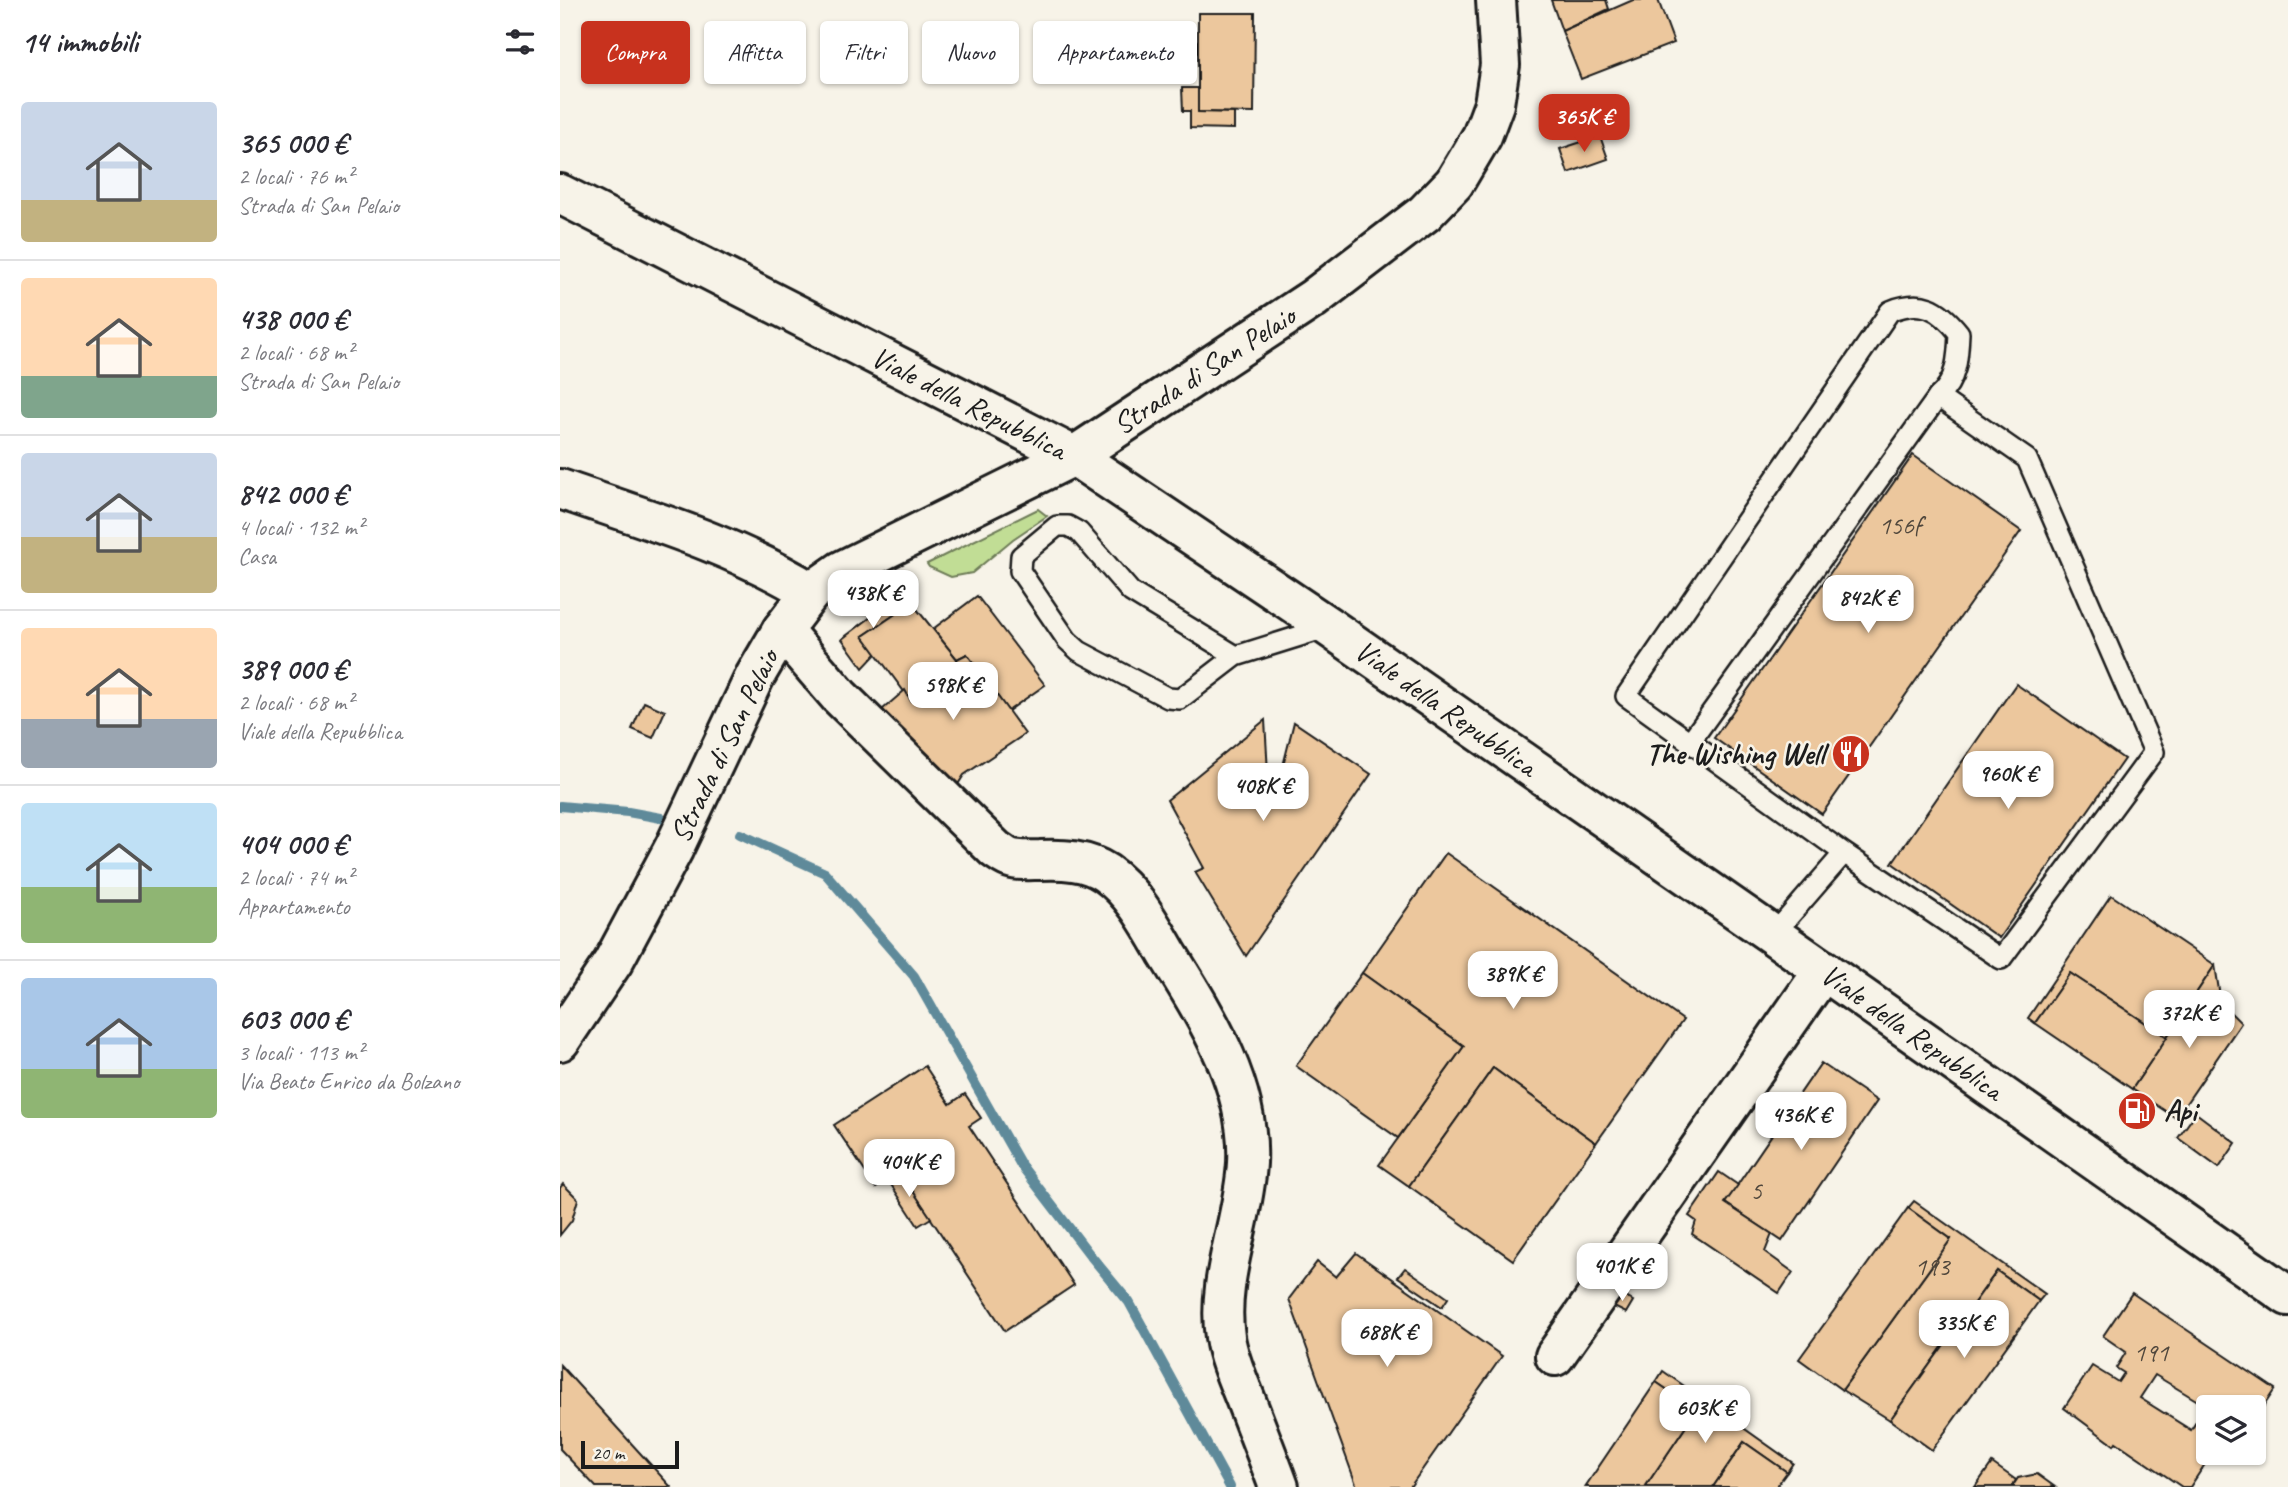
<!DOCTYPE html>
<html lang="it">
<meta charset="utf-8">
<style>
body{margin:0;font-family:Caveat,sans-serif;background:#f7f7f7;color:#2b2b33;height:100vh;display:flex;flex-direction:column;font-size:26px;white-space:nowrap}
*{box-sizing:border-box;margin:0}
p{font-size:23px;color:#7c7c81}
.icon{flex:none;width:38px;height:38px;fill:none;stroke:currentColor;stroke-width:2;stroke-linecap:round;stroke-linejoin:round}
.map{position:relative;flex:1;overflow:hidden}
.sheet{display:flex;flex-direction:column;background:#fff;width:560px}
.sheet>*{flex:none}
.guide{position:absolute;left:21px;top:21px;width:665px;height:63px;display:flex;gap:14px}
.tools{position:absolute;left:1636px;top:1395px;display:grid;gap:14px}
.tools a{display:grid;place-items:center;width:70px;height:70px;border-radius:7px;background:#fff;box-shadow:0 2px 5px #0004;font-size:35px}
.scale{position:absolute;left:21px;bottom:18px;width:98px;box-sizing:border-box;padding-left:7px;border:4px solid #1c1c1c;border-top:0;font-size:19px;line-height:24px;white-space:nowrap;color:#1c1c1c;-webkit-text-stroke:5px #f7f3e8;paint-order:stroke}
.price{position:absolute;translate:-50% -60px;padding:0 16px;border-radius:14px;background:#fff;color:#222;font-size:23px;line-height:46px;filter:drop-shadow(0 2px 4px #0008)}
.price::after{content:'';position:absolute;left:50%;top:42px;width:21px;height:16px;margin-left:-10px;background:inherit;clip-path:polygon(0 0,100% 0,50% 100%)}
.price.active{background:#c8321e;color:#fff}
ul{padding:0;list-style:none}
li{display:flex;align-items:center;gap:21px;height:175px;padding:0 21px}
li+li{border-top:2px solid #e1e1e2}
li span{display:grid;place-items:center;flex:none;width:196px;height:140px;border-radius:7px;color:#555}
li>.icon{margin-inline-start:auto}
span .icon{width:84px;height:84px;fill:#fffc;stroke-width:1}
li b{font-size:30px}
h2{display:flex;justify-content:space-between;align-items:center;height:84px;padding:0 21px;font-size:30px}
.tag{padding:0 24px;border-radius:7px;background:#fff;box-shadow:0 2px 5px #0004;font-size:24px;line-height:63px}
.tag.active{background:#c8321e;color:#fff}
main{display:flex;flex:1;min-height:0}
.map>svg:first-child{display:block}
.green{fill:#c1dd95;stroke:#6e7c58;stroke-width:2}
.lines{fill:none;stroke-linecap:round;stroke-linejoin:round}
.stream{stroke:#5f8a9a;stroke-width:10}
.building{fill:#ecc79d;stroke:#1c1c1c;stroke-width:2;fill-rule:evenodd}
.service-casing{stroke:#1c1c1c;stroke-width:24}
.minor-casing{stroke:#1c1c1c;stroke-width:44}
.tertiary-casing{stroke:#1c1c1c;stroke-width:44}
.secondary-casing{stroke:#1c1c1c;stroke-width:44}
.primary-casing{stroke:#1c1c1c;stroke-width:44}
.service{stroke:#f7f3e8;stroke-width:19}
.minor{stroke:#f7f3e8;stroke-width:38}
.tertiary{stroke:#f7f3e8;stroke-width:38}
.secondary{stroke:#f7f3e8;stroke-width:38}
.primary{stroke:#f7f3e8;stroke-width:38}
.labels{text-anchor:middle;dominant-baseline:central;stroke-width:5;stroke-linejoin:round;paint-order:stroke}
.number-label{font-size:26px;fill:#50473c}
.street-label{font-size:30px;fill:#1c1c1c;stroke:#f7f3e8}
.poi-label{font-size:30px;font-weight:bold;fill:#1c1c1c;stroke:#f7f3e8;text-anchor:end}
</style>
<main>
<section class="sheet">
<h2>14 immobili<svg class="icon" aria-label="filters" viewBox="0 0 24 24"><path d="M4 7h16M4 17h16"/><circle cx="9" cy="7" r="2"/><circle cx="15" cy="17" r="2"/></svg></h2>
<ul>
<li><span style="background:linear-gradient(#c9d6e8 70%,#c2b280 0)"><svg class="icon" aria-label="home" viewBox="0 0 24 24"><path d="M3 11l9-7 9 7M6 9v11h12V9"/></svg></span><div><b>365 000 €</b><p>2 locali · 76 m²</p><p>Strada di San Pelaio</p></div></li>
<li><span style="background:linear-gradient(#ffd9b3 70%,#7fa58c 0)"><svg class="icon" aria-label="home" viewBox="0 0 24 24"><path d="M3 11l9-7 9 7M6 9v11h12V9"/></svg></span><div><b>438 000 €</b><p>2 locali · 68 m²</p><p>Strada di San Pelaio</p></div></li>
<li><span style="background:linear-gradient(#c9d6e8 60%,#c2b280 0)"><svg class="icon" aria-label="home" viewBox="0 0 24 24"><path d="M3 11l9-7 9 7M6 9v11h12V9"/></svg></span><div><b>842 000 €</b><p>4 locali · 132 m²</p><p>Casa</p></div></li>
<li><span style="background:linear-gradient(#ffd9b3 65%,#9aa5b1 0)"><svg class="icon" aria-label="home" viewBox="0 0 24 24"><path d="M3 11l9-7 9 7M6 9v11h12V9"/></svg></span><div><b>389 000 €</b><p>2 locali · 68 m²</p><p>Viale della Repubblica</p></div></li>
<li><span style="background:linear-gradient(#bfe0f5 60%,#8fb573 0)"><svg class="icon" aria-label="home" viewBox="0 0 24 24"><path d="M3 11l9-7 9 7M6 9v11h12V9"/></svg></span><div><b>404 000 €</b><p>2 locali · 74 m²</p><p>Appartamento</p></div></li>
<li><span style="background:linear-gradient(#a9c7e8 65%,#8fb573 0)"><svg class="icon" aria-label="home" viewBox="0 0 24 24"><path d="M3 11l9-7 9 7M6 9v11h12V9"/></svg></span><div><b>603 000 €</b><p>3 locali · 113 m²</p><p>Via Beato Enrico da Bolzano</p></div></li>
</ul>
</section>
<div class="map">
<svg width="1728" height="1487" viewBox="0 0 1728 1487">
<rect width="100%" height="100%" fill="#f7f3e8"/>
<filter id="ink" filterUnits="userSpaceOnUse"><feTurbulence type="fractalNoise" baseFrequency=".0143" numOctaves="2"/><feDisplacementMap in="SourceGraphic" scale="14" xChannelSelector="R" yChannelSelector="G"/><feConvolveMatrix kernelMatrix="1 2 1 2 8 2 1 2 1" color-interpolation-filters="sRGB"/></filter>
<g filter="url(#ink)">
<path class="green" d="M478,509L487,516L453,539L412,573L391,577L369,567L367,564Z"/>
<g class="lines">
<g class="stream">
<path d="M0,806L68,812L101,818"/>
<path d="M180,834L265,873L354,976L461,1165L530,1255L569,1302L670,1487"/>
</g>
</g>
<g class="building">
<path d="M991,0H1046L1049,9L1002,31Z"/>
<path d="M1073,0H1098L1114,43L1021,79L1002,31Z"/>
<path d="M638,13H695L694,113L638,112Z"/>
<path d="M622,88H638V112L674,113V129L630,128V111H623Z"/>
<path d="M1040,136L1048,159L1008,173L1000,149Z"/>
<path d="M1353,455L1461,531L1262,814L1154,738Z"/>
<path d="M344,592L352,603L303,636L317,653L303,668L282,639Z"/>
<path d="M417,596L485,685L448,711L407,654L397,659L373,629Z"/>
<path d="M352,603L397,659L398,664L351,701L303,636Z"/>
<path d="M407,654L465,734L404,775L395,789L315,716L345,690L351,701L398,664L397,659Z"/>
<path d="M1456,684L1564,759L1439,938L1332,863Z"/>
<path d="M84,702L105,711L93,738L72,729Z"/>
<path d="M705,720L708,773L719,782L734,722L811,774L686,956L635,872L644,868L607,800Z"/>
<path d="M886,853L1123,1020L1036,1143L933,1068L849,1186L819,1165L904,1046L802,973Z"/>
<path d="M1551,895L1655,965L1607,1037L1510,973L1475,1023L1468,1018Z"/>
<path d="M1655,965L1661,1003L1681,1023L1616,1118L1572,1089Z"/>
<path d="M802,973L904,1046L838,1138L736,1066Z"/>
<path d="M1510,973L1607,1037L1572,1089L1475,1023Z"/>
<path d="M1261,1063L1317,1101L1222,1241L1165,1203Z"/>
<path d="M365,1066L390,1104L405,1094L421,1118L409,1126L514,1285L445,1331L340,1172L316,1188L274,1125Z"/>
<path d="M933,1068L1036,1143L953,1260L849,1186Z"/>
<path d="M1636,1113L1676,1143L1659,1168L1618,1138Z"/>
<path d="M340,1172L371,1218L358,1226L328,1180Z"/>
<path d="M1159,1172L1178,1185L1165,1203L1212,1234L1205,1252L1233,1272L1219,1293L1132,1234L1136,1221L1129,1216Z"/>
<path d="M3,1184L18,1199L12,1220L0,1235V1188Z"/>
<path d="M1354,1201L1485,1294L1479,1301L1437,1271L1330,1420L1282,1390L1391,1239L1348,1208Z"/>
<path d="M1348,1208L1391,1239L1282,1390L1239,1359Z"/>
<path d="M796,1253L942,1356L850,1487H797L729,1299L757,1262L776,1277Z"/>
<path d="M845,1268L888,1298L882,1307L838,1277Z"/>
<path d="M1437,1271L1479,1301L1372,1450L1330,1420Z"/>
<path d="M1059,1293L1073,1301L1066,1313L1052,1306Z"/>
<path d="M1572,1293L1715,1389L1694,1421V1407H1648V1452H1653L1630,1487H1622L1556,1442L1554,1445L1504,1408L1532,1366L1558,1382L1564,1373L1556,1368L1566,1352L1543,1336ZM1595,1375L1646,1406L1631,1430L1580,1398Z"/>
<path d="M0,1365L111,1487H36L0,1449Z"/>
<path d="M1103,1371L1233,1463L1227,1472L1184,1442L1153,1487H1085L1137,1410L1096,1382Z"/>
<path d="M1096,1382L1137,1410L1085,1487H1025Z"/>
<path d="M1184,1442L1227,1472L1216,1487H1153Z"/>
<path d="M1432,1463L1456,1480L1452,1487H1415Z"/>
<path d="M1477,1474L1495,1487H1452L1458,1478Z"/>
</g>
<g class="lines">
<g class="service-casing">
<g id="service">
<path d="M676,656L571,592L519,532L508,526H497L461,556L460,571L507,640L519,651L608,698L620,699L676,656L769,627"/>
<path d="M1130,742L1378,397"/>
<path d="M1213,935L1284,853L1066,696L1330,311C1362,298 1379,308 1399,333C1398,358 1397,380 1378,397L1467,459L1594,752L1441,959L1284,853"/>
</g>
</g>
<g class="minor-casing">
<g id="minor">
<path d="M0,489C86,519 173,544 251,592"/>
<path d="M222,630L279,696L435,849C441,853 447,858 453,859C462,861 472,860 480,860C503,859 527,860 546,873C574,893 590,924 607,953C646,1016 691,1086 687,1163C684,1220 656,1280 665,1337C668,1358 677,1378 685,1398C696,1427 708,1457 719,1487"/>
<path d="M995,1356L1264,970"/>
</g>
</g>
<g class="tertiary-casing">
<path id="tertiary" d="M514,456L754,298L865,213L894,183L922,136L934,104L940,65L936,0"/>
</g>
<g class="secondary-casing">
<path id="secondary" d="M0,1041L53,962L114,848L195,676L222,630L251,592L281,571L514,456"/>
</g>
<g class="primary-casing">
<path id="primary" d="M0,194L514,456L769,627L1213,935L1728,1296"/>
</g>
<use href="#service" class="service"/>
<use href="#minor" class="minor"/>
<use href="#tertiary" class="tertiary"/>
<use href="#secondary" class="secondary"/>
<use href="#primary" class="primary"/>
</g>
</g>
<defs>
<g id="restaurant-disc" transform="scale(2.0125)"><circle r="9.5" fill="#c8321e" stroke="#f7f3e8"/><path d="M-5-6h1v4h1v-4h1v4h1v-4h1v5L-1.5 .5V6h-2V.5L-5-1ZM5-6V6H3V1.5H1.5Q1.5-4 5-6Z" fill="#fff"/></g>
<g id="fuel-disc" transform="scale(2.0125)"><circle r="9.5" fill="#c8321e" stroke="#f7f3e8"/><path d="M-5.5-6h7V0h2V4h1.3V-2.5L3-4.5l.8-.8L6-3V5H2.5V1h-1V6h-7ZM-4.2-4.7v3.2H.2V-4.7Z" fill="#fff"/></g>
</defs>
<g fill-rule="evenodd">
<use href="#restaurant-disc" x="1291" y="754"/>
<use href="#fuel-disc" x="1577" y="1111"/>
</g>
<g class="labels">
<g class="number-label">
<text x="1340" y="525">156f</text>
<text x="1196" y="1190">5</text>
<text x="1372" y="1266">193</text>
<text x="1591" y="1352">191</text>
</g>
<g class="street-label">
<text transform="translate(644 370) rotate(-33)">Strada di San Pelaio</text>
<text transform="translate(409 403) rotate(27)">Viale della Repubblica</text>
<text transform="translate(886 708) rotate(35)">Viale della Repubblica</text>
<text transform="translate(164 746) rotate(-64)">Strada di San Pelaio</text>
<text transform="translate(1352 1032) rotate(35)">Viale della Repubblica</text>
</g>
<g class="poi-label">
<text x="1264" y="754">The Wishing Well</text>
<text x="1604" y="1111" text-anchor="start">Api</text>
</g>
</g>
</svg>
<div class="tools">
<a><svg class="icon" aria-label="layers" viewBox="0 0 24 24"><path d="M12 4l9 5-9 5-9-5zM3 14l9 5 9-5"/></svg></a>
</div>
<div class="scale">20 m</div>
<b class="price active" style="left:1024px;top:154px">365K €</b>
<b class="price" style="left:313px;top:630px">438K €</b>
<b class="price" style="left:1308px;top:635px">842K €</b>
<b class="price" style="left:393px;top:722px">598K €</b>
<b class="price" style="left:1448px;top:811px">960K €</b>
<b class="price" style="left:703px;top:823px">408K €</b>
<b class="price" style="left:953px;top:1011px">389K €</b>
<b class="price" style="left:1629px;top:1050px">372K €</b>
<b class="price" style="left:1241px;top:1152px">436K €</b>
<b class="price" style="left:349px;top:1199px">404K €</b>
<b class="price" style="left:1062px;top:1303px">401K €</b>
<b class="price" style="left:1404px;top:1360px">335K €</b>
<b class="price" style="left:827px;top:1369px">688K €</b>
<b class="price" style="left:1145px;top:1445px">603K €</b>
<div class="guide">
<a class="tag active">Compra</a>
<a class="tag">Affitta</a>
<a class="tag">Filtri</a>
<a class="tag">Nuovo</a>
<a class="tag">Appartamento</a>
</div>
</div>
</main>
